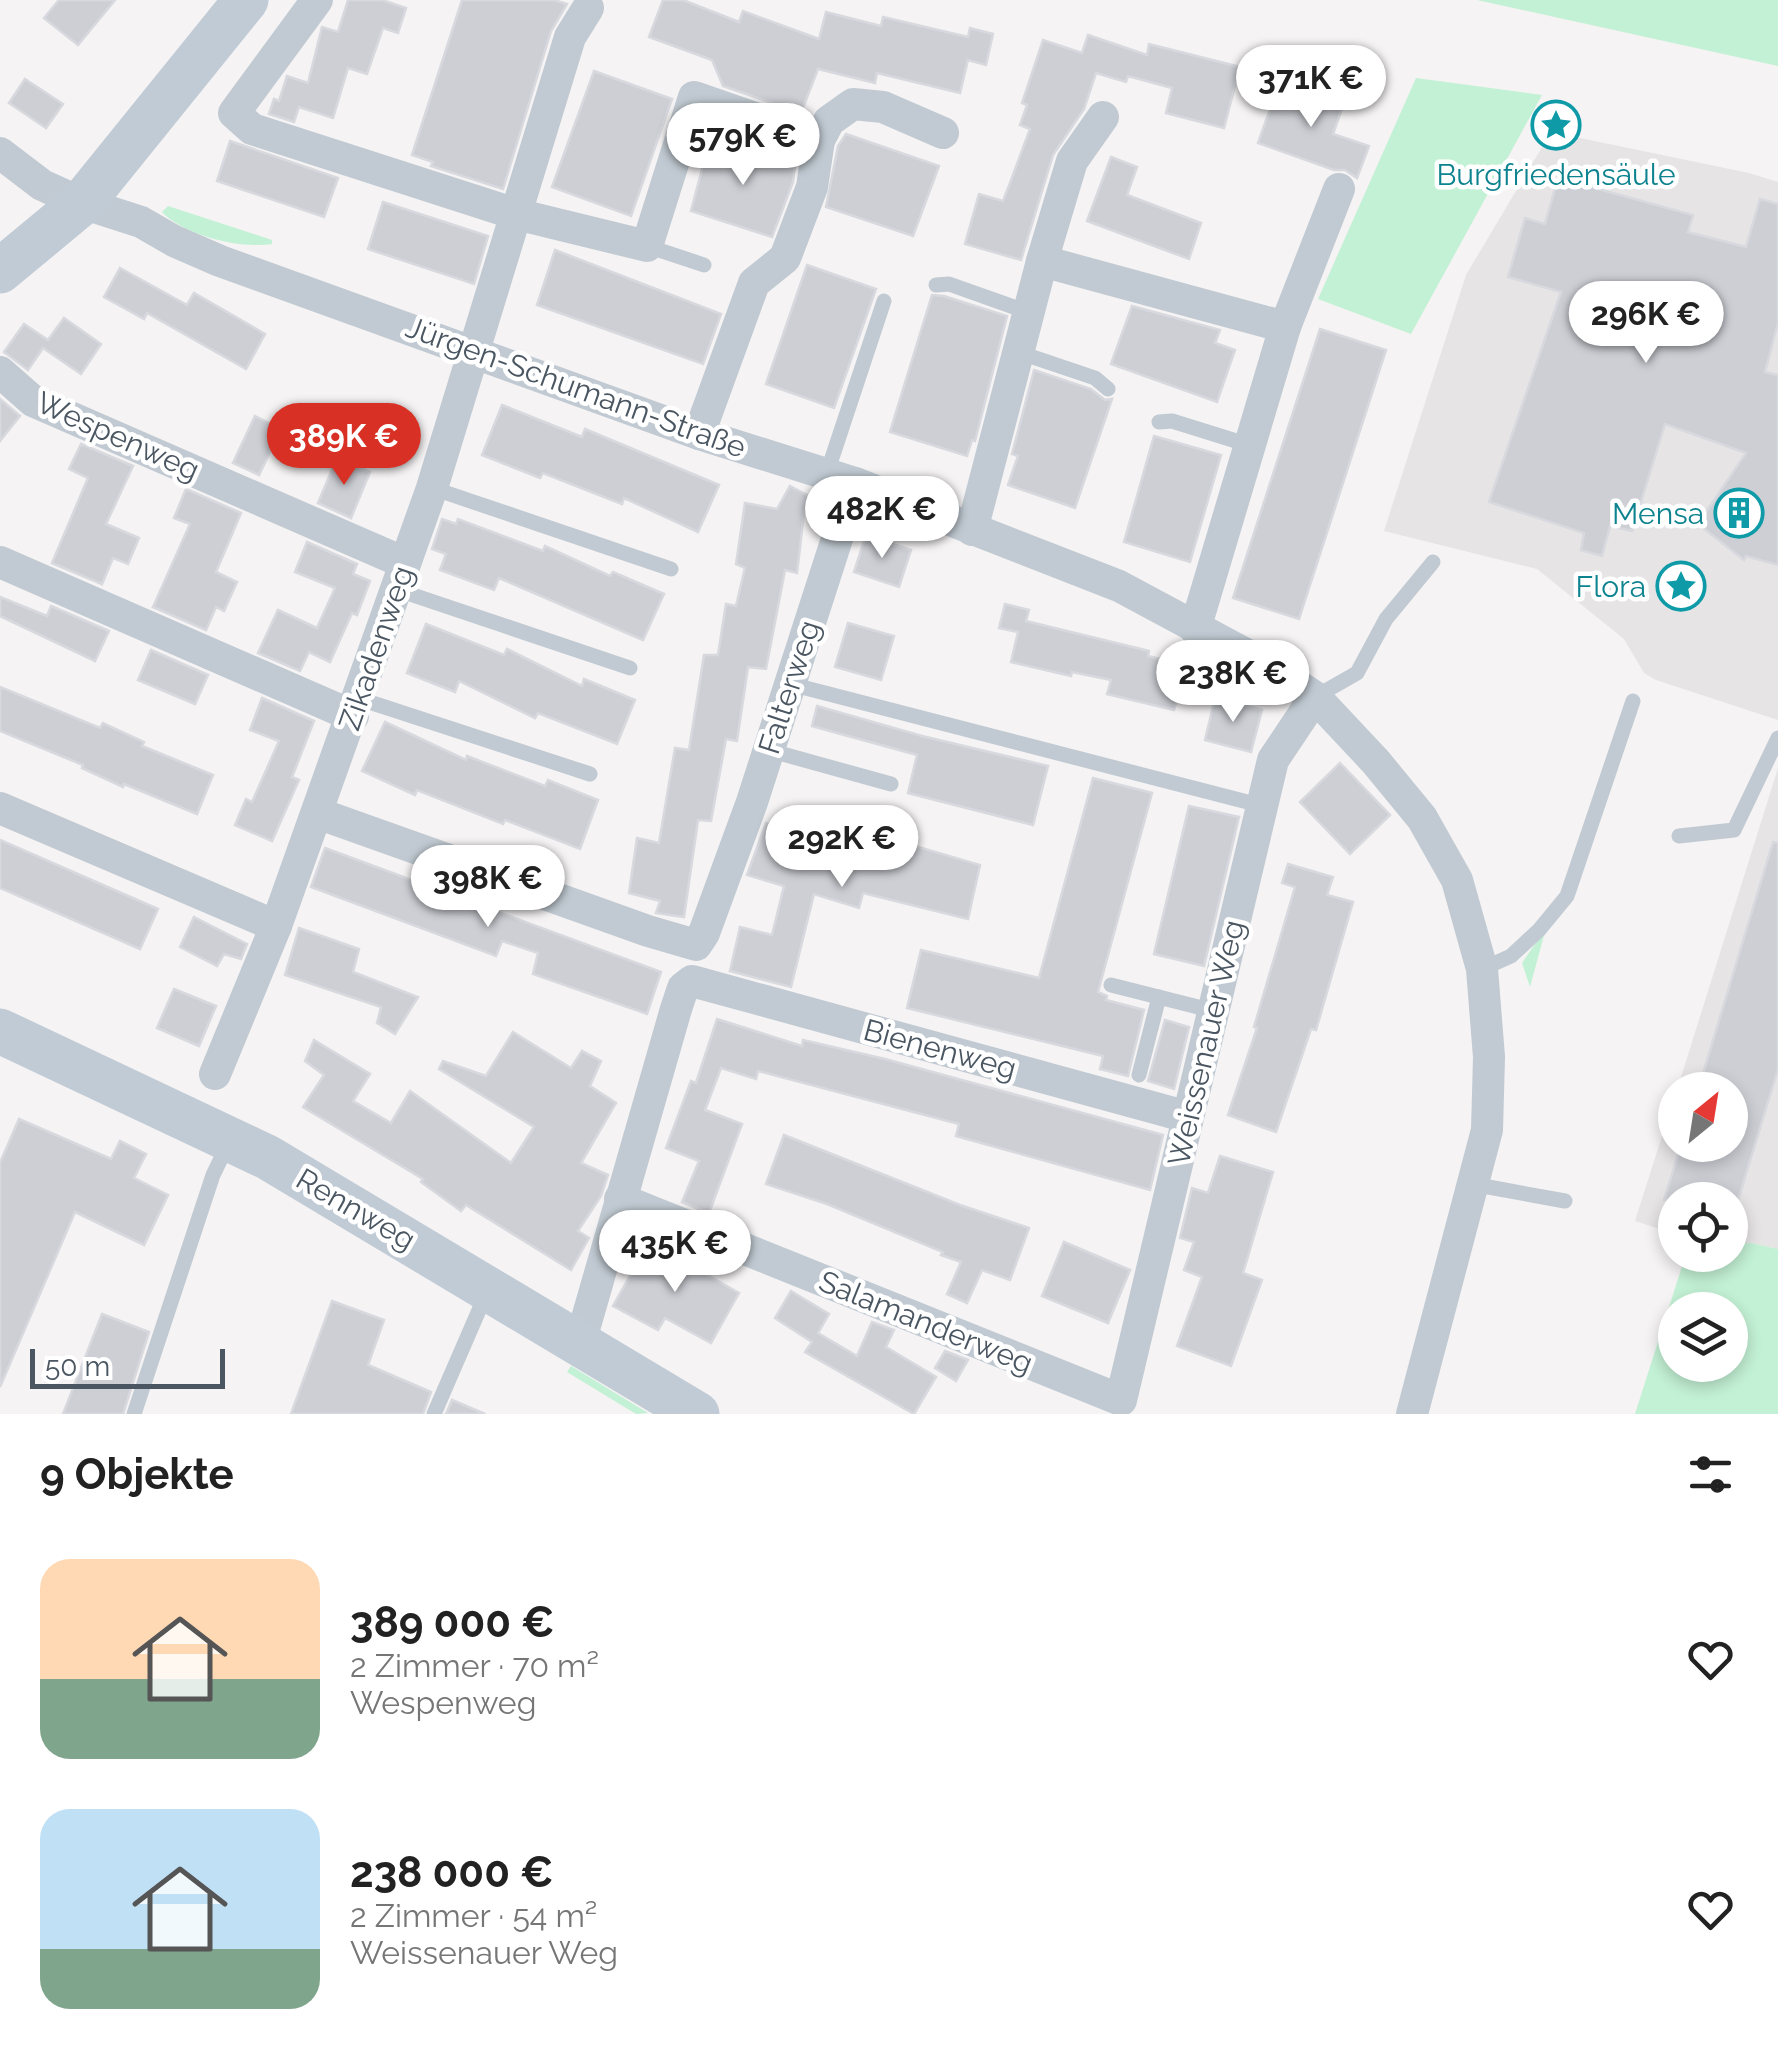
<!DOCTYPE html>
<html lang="de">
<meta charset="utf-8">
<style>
body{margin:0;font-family:Raleway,sans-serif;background:#f6f6f6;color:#222;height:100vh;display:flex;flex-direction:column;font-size:38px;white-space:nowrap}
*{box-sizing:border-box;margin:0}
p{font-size:32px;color:#767676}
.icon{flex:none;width:55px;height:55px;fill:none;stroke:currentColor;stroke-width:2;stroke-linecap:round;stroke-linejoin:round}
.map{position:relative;height:1414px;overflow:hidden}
.sheet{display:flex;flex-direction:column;background:#fff;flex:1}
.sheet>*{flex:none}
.needle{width:65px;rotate:30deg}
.tools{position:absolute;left:1658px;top:1072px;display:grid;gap:20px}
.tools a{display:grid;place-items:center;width:90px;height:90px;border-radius:50%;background:#fff;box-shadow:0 5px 15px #0003;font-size:50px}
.scale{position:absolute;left:30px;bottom:25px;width:195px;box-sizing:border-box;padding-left:10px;border:5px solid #4a5661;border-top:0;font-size:28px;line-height:35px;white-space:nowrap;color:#4a5661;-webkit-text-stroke:8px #fff;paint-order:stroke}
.price{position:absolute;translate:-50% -85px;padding:0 22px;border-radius:35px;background:#fff;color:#222;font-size:32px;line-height:65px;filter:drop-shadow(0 2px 5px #0008)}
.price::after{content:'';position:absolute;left:50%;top:60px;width:30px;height:22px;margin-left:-15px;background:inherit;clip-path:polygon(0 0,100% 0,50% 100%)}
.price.on{background:#d93025;color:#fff}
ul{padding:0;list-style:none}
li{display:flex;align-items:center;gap:30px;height:250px;padding:0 40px}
li span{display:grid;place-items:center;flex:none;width:280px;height:200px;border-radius:30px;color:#555}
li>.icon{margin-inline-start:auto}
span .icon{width:120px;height:120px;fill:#fffc;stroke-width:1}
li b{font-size:42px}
h2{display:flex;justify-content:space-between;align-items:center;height:120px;padding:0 40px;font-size:42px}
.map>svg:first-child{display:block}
.education{fill:#e6e4e5}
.green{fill:#c3f1d5;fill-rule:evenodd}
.building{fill:#cdcfd5;stroke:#d7d9de;stroke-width:2.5}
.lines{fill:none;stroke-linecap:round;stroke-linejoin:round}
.service{stroke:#c1cad2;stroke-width:15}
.minor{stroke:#c1cad2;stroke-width:32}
.secondary{stroke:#c1cbd6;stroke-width:45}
.labels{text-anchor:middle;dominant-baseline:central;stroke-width:9;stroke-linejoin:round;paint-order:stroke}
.culture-label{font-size:30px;fill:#0d838f;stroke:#fff;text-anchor:end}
.street-label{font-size:30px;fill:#4a5661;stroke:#fff}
</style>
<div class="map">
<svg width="1778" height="1414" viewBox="0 0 1778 1414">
<rect width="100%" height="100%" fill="#f5f3f3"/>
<g class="education">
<path d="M1551,132L1749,173L1778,182V720L1656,680L1644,673L1624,639L1537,569L1384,531L1466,275Z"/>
<path d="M1778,768V1249L1751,1243L1730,1244V1200H1675V1234L1635,1221L1675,1095V1145H1730V1090H1677Z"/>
</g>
<g class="green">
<path d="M1477,0H1778V66Z"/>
<path d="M1416,78L1542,95L1411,334L1318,299Z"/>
<path d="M168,206L272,240V244C240,249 185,236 162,212Z"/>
<path d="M1546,928L1530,987L1522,963Z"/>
<path d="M1751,1243L1778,1249V1414H1635L1684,1260L1693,1255H1730V1244ZM1675,1310H1730V1365H1675Z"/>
<path d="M571,1366L648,1413L636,1414L567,1372Z"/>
</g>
<g class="building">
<path d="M59,0H115L78,45L44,18Z"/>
<path d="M348,0H382L406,8L398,33L383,28L367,74L348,68L333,118L299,107L294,122L269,114L274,99L279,101L287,76L308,83L322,27L338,32Z"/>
<path d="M462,0H554L567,4L551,31L503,189L431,166L433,162L412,155Z"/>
<path d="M663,0H683L739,22L743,11L819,39L826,12L881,26L883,17L968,37L970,28L993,34L986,65L968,60L960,93L877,73L875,83L818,69L801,113L723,86L712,60L649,37Z"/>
<path d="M1088,35L1147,55L1149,44L1240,67L1224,128L1166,113L1172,88L1128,76L1126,82L1096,73L1084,109L1053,155L1021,260L965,244L979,194L1003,201L1010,183L1030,129L1020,125L1027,105L1022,103L1043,40L1082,53Z"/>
<path d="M594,71L672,99L631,216L552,187Z"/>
<path d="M25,79L63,104L46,128L9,103Z"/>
<path d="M1280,81L1344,103L1333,134L1369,146L1357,178L1345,170H1334L1258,143Z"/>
<path d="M846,134L939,166L913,236L826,207L838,146Z"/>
<path d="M710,139L795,166L793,182L772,237L691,211Z"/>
<path d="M230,141L338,178L324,217L217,181Z"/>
<path d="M1111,157L1137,167L1127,195L1201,223L1189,259L1087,221Z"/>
<path d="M1558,178L1693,215L1688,232L1746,247L1760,199L1778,204V323L1765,372L1778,375V565L1746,556L1744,560L1698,524L1746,453L1665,424L1632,531L1610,526L1602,556L1581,550L1584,533L1489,502L1561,292L1508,277L1525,218L1545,224Z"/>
<path d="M383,202L488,236L474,284L368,249Z"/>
<path d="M555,250L721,314L703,364L537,305Z"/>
<path d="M807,265L876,289L834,408L766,384Z"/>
<path d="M120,268L187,305L194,293L265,334L246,369L147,313L144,319L104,297Z"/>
<path d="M932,295L944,296L1007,316L975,441L972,440L967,456L890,432Z"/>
<path d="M1132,306L1220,330L1215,343L1235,350L1217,402L1111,364Z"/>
<path d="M64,318L101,344L81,374L43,348L28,370L4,352L24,324L48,340Z"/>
<path d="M1320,329L1386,350L1299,619L1233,598Z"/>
<path d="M1034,370L1091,389L1105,400L1112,399L1075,508L1008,485L1018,456L1012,454Z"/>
<path d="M0,399L20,416L0,441Z"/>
<path d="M502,405L582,437L585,429L719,485L698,532L624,498L622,504L543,473L540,478L482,455Z"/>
<path d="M255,416L281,429L259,475L233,463Z"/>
<path d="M1154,436L1221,455L1190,562L1124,542Z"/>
<path d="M81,444L133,466L106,524L139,538L128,564L113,558L102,584L52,563L88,478L69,469Z"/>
<path d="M337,458L370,472L351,518L318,503Z"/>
<path d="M790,486L811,497L804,513L797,573L785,570L766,669L748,667L737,741L726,739L711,821L698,820L684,917L656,913L660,901L629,893L637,838L659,843L675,748L689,750L704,655H718L726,604L736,606L745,568L736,564L745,503L777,509Z"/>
<path d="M186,489L241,513L216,572L237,582L224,611L216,607L206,630L153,607L190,524L174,518Z"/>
<path d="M442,519L456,524L458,519L543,551L545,546L610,576L613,572L664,594L643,640L499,578L494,590L440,570L446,554L432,549Z"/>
<path d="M866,535L911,550L899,587L854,572Z"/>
<path d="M307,542L357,564L353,574L370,581L357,615L352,613L330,662L309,652L300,671L258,653L278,610L317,628L335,588L295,572Z"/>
<path d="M0,597L47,616L51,606L109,631L95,661L0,616Z"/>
<path d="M1005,604L1029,610L1026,621L1149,651L1148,656L1172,662L1169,676L1183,680L1174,710L1107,694L1111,680L1072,672L1071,676L1011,662L1018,632L999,628Z"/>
<path d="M848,623L894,636L881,680L835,667Z"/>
<path d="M426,624L504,655L507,649L582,686L584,679L635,700L617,744L538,713L535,718L459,681L455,692L407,673Z"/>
<path d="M151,650L208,675L195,704L138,680Z"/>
<path d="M0,687L100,728L103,723L144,742L142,746L213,775L197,814L124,784L123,787L82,768L83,765L0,731Z"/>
<path d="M262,698L314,721L292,777L299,780L272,841L235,825L246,799L252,802L279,741L250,730Z"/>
<path d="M1215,698L1262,710L1251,752L1205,740Z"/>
<path d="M817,706L922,736L1048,766L1033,825L908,793L917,755L812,726Z"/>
<path d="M385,722L466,760L467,756L545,786L548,780L598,800L580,849L505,820L503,824L417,790L415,795L362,771Z"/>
<path d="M1340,763L1390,815L1350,854L1300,802Z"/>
<path d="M1093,778L1152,793L1098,992L1107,996L1106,1000L1144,1010L1128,1076L1100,1069L1103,1056L907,1008L921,950L1039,978Z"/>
<path d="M1189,806L1239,817L1204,966L1154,954Z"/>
<path d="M766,823L866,854L871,833L980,865L968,919L863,893L859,908L814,894L791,987L730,971L740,927L772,935L784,886L747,875Z"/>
<path d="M0,840L158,909L140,949L0,888Z"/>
<path d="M1773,842L1778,843V1069L1738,1200H1664L1681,1145H1730V1090H1698Z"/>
<path d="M325,848L661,972L647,1014L533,974L538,953L502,941L496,956L311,887Z"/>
<path d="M1288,864L1333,877L1327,895L1353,902L1316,1030L1311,1029L1276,1132L1228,1115L1257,1028L1254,1027L1295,887L1282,883Z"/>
<path d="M194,917L247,944L241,959L224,954L217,966L180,947Z"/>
<path d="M299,928L359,949L353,972L418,997L395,1034L377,1023L381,1007L285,975Z"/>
<path d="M174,989L216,1006L199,1046L157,1028Z"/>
<path d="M717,1019L802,1046L803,1040L885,1059L1163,1135L1150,1190L956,1136L959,1124L758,1071L756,1079L721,1068L705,1110L742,1124L709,1213L682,1202L699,1161L666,1148L691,1081L696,1083Z"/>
<path d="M1165,1020L1189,1027L1174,1089L1148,1081Z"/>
<path d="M513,1032L571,1068L582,1051L601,1061L590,1086L616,1103L581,1163L608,1175L601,1196L578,1231L589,1238L571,1270L466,1205L461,1211L421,1182L423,1179L303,1107L324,1075L305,1061L314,1040L370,1074L353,1101L391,1123L410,1091L511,1163L534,1127L439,1069L443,1061L486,1076Z"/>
<path d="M19,1119L111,1159L120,1141L146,1154L134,1178L168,1195L144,1245L75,1212L0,1387V1163Z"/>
<path d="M784,1135L960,1205L1029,1228L1010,1280L982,1270L967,1303L947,1294L961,1262L941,1255L943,1252L827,1204L766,1184Z"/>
<path d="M1220,1156L1273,1172L1243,1273L1262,1280L1231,1366L1177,1346L1202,1277L1184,1270L1194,1242L1180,1238L1192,1188L1208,1193Z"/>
<path d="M649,1242L739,1293L711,1343L665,1318L658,1330L613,1306Z"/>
<path d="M1064,1242L1130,1270L1108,1323L1042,1296Z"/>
<path d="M791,1291L829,1314L818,1333L857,1356L872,1322L894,1330L886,1347L936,1377L914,1414L805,1352L812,1342L775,1318Z"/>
<path d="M332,1301L384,1320L368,1365L431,1392L423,1414H291Z"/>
<path d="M102,1314L149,1332L123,1414H63Z"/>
<path d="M945,1351L968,1360L956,1381L935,1368Z"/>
<path d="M452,1400L485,1414H446Z"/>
</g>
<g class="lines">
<g class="service">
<path d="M647,246L704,265"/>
<path d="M936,285L949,284L1028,312"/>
<path d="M1018,352L1095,378L1108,389"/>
<path d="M1159,422L1172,421L1249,445"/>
<path d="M827,473L884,301"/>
<path d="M432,488L671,569"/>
<path d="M395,589L630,668"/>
<path d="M790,684L1263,806"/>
<path d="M1315,697L1357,673L1386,619L1433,562"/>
<path d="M357,698L590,774"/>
<path d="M768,750L891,784"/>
<path d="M1679,836L1734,830L1778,738"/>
<path d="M1482,969L1511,956L1539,930L1567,896L1633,701"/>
<path d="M1111,985L1214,1011"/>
<path d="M1139,1075L1159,997"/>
<path d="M1472,1184L1565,1201"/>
<path d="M134,1414L213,1175L229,1142"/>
<path d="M434,1414L486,1294"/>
</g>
<g class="minor">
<path d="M317,0L234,113L252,129L516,214L647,246L694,97L819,140L812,187L785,258L754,283L699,434"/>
<path d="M819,140L829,121L853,104L883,107L943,133"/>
<path d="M0,153L42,185L82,203L141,222L174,241L220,261L699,434L855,483L1119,586L1270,667L1315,697L1376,762L1422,818L1457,880L1482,969L1489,1057L1487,1130L1412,1414"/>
<path d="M1042,261L1072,161L1103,117"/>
<path d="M1285,327L1339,189"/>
<path d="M0,372L33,401L405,563"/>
<path d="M972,530L1042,261L1285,327L1195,629"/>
<path d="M0,562L353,716"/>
<path d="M0,808L276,926"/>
<path d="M317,813L648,931L696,945L704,933L752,802L855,483"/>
<path d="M215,1074L276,926L432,488L570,37L588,8"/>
<path d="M620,1199L1121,1400L1273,760L1315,697"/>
<path d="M580,1343L676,1009L683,988L692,981L1188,1117"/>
</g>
<g class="secondary">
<path d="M0,271L82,203L246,0"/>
<path d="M0,1031L267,1157L697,1414"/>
</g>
</g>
<defs>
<g id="sight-ring" transform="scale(2.5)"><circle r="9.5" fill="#fff" stroke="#0f9aa8" stroke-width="1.5"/><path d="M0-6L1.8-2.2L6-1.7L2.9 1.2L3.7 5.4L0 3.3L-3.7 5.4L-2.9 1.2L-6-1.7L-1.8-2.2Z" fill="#0f9aa8"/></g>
<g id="building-ring" transform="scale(2.5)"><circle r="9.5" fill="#fff" stroke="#0f9aa8" stroke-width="1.5"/><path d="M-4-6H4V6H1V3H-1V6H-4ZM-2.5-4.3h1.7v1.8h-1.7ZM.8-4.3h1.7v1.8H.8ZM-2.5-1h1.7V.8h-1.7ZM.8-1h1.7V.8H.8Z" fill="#0f9aa8"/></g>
</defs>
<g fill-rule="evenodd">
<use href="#sight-ring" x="1556" y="125"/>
<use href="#building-ring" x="1739" y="513"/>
<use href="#sight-ring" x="1681" y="586"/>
</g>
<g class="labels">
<g class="culture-label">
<text x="1556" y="174" text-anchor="middle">Burgfriedensäule</text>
<text x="1704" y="513">Mensa</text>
<text x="1646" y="586">Flora</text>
</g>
<g class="street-label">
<text transform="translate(576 387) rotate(20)">Jürgen-Schumann-Straße</text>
<text transform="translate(118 436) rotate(24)">Wespenweg</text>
<text transform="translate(376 648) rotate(-71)">Zikadenweg</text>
<text transform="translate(789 687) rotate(-72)">Falterweg</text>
<text transform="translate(1206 1043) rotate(-77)">Weissenauer Weg</text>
<text transform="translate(940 1049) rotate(15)">Bienenweg</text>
<text transform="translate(356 1209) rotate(30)">Rennweg</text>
<text transform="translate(926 1322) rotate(22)">Salamanderweg</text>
</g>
</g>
</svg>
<div class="tools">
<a><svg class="needle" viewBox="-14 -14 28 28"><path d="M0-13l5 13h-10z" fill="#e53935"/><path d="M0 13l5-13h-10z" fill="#767676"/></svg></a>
<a><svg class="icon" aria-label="locate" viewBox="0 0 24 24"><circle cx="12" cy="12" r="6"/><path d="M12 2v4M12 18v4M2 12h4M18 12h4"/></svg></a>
<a><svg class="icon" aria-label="layers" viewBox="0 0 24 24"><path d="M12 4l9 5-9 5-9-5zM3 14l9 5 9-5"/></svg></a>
</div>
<div class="scale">50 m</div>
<b class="price" style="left:1311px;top:130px">371K €</b>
<b class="price" style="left:743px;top:188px">579K €</b>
<b class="price" style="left:1646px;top:366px">296K €</b>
<b class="price on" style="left:344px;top:488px">389K €</b>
<b class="price" style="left:882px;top:561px">482K €</b>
<b class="price" style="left:1233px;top:725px">238K €</b>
<b class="price" style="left:842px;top:890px">292K €</b>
<b class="price" style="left:488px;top:930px">398K €</b>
<b class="price" style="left:675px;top:1295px">435K €</b>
</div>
<section class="sheet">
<h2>9 Objekte<svg class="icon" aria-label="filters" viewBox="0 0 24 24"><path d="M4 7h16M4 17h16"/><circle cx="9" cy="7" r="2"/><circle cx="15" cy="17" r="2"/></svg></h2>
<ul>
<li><span style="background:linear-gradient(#ffd9b3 60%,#7fa58c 0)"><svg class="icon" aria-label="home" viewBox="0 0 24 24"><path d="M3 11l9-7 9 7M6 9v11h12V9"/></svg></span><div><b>389 000 €</b><p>2 Zimmer · 70 m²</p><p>Wespenweg</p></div><svg class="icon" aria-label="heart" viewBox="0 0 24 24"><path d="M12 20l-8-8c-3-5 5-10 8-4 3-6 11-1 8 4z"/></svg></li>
<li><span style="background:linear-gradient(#bfe0f5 70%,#7fa58c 0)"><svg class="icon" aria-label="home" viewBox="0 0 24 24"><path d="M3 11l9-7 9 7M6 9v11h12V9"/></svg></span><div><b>238 000 €</b><p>2 Zimmer · 54 m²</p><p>Weissenauer Weg</p></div><svg class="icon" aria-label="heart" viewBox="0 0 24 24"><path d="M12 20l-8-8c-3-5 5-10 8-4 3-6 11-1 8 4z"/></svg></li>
</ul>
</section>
